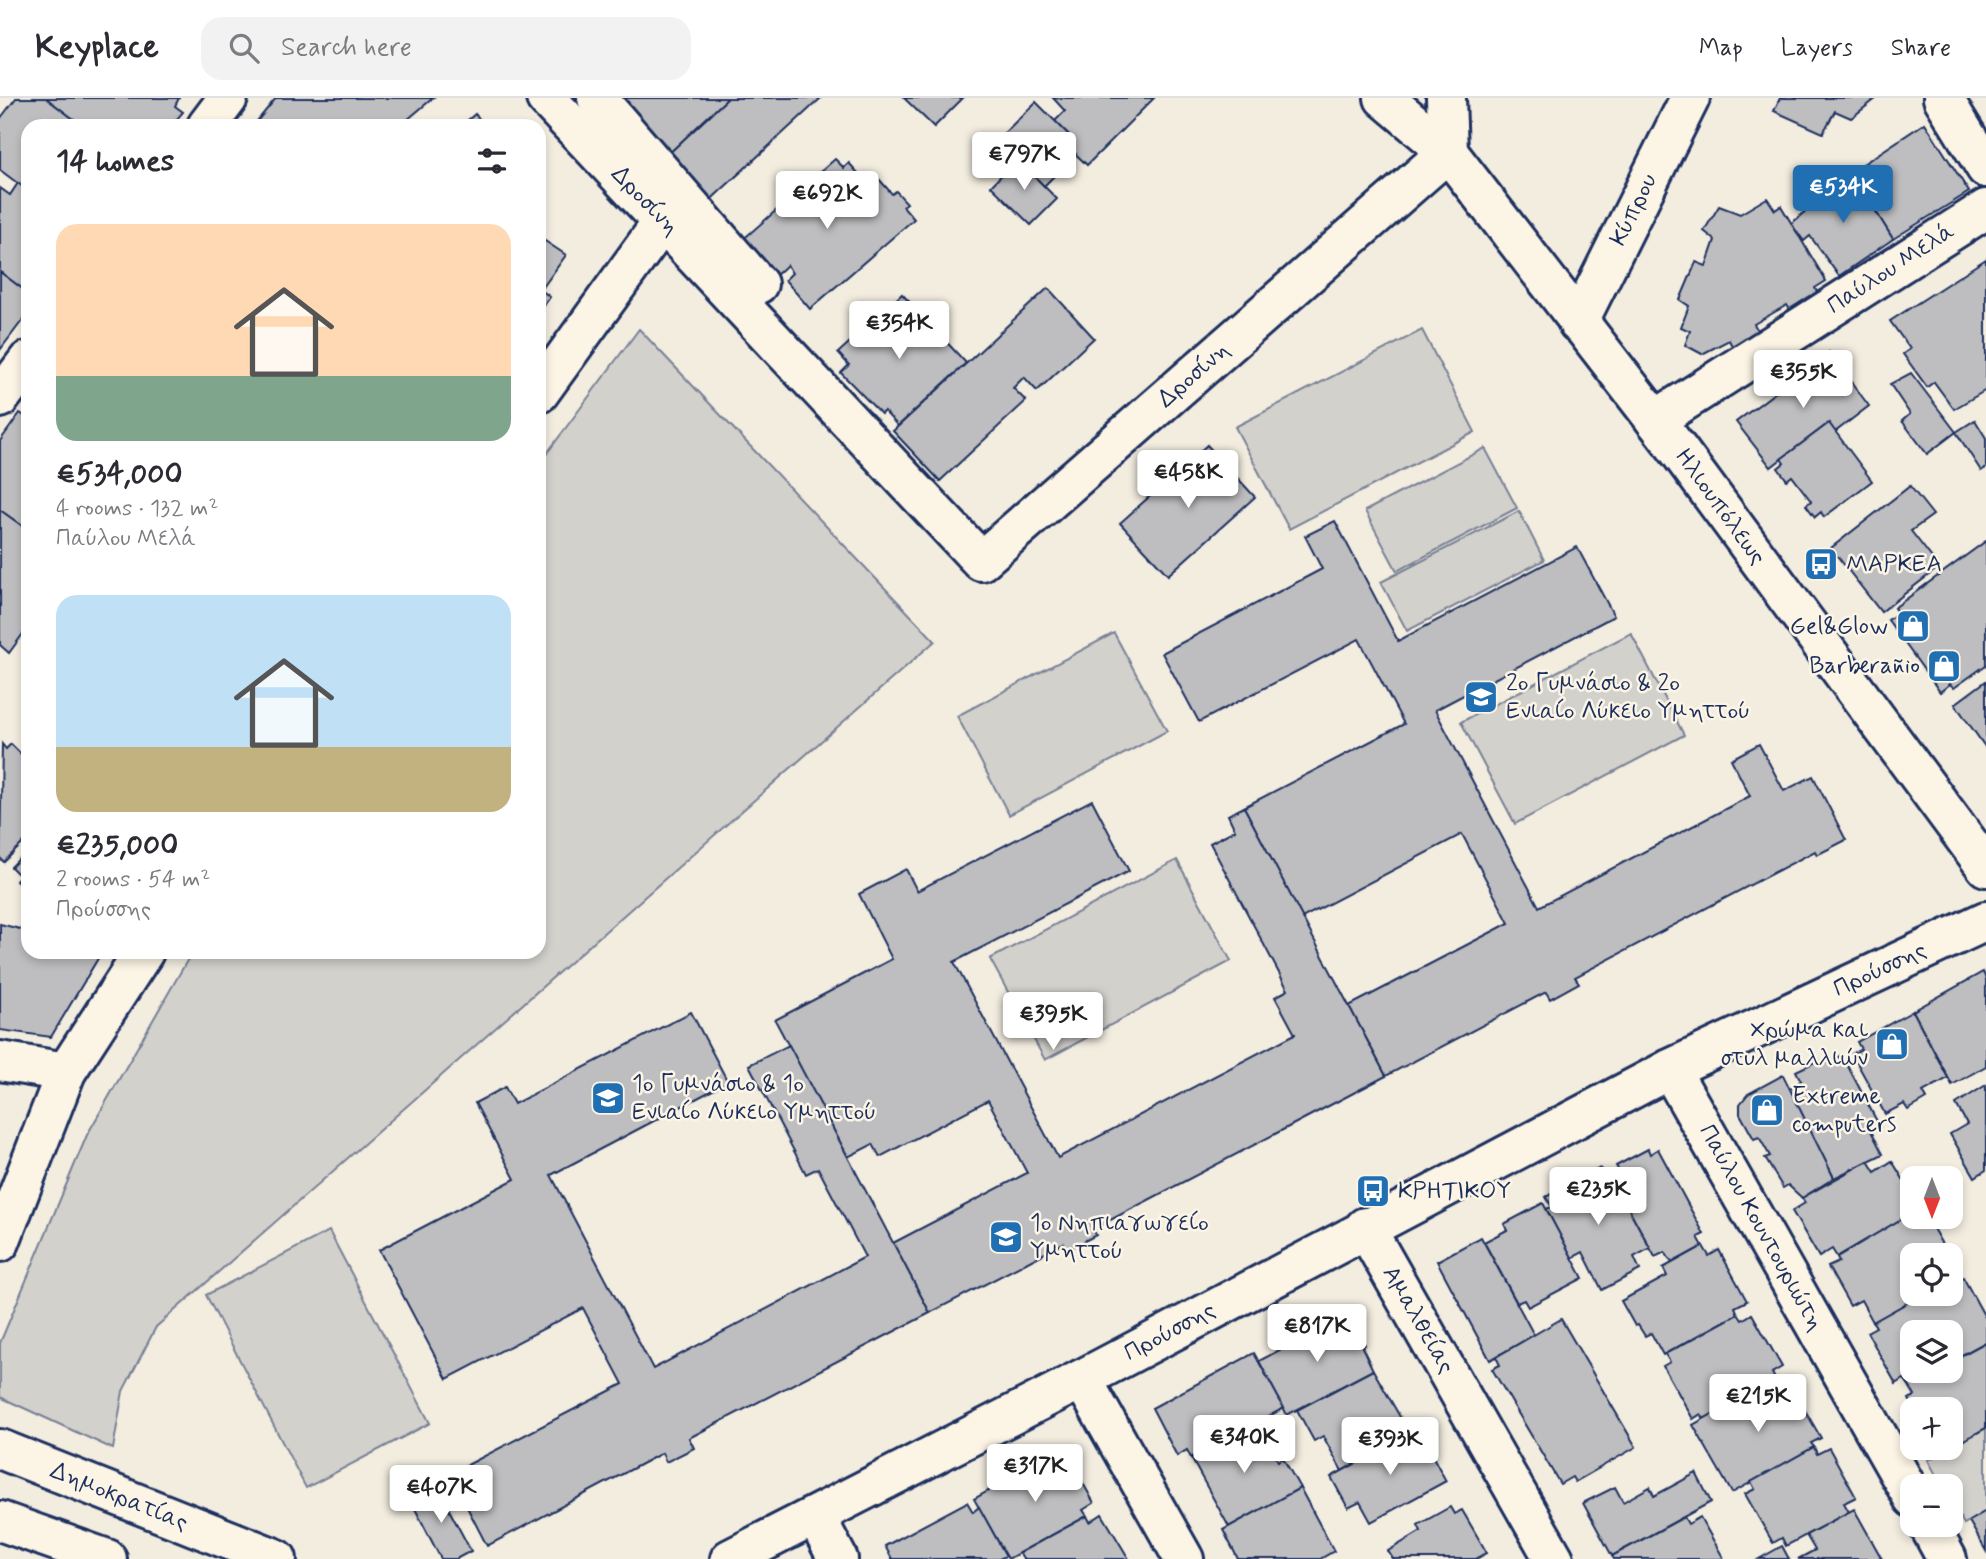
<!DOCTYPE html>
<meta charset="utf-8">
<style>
body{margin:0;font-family:Mynerve,sans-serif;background:#f2f2f3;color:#2b2b33;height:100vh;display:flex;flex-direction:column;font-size:26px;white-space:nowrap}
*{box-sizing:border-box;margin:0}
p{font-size:23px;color:#7c7c81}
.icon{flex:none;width:38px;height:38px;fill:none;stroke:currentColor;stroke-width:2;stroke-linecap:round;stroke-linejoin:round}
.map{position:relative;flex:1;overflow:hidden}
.sheet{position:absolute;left:21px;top:21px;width:525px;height:840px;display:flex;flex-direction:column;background:#fff;border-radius:21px;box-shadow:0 4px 10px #0003}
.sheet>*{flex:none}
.needle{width:46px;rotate:180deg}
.controls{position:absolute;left:1900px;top:1068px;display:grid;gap:14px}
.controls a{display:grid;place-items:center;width:63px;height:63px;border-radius:14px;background:#fff;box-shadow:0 4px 10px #0003;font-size:35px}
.price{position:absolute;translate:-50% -60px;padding:0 16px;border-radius:7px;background:#fff;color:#222;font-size:23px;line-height:46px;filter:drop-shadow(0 2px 4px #0008)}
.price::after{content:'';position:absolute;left:50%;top:42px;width:21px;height:16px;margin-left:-10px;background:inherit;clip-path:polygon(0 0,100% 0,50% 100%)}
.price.selected{background:#1f6fb2;color:#fff}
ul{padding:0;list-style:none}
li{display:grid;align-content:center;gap:14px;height:371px;padding:0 35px}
li span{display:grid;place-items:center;height:217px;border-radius:21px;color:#555}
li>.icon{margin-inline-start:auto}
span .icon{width:126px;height:126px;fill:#fffc;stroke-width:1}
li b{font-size:30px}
h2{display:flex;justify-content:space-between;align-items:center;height:84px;padding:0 35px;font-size:30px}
header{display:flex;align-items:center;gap:42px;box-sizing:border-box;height:98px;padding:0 35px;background:#fff;border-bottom:2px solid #e1e1e2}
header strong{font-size:33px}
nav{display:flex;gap:38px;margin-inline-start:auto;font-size:24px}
.search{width:490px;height:63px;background:#f2f2f3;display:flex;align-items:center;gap:18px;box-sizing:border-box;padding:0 24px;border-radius:21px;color:#7c7c81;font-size:26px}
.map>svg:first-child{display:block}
.green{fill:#d3d1cc;stroke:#778095;stroke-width:2}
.building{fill:#bebec0;stroke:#1b2f5e;stroke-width:2}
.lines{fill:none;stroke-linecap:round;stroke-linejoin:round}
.minor-casing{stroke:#1b2f5e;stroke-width:44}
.tertiary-casing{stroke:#1b2f5e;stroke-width:44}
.secondary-casing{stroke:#1b2f5e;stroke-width:44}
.minor{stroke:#fcf5e5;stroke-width:38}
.tertiary{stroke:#fcf5e5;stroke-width:38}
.secondary{stroke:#fcf5e5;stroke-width:38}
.labels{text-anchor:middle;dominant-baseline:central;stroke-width:5;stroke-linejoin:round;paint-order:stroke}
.street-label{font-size:24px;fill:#1b2f5e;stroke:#fcf5e5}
.poi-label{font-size:24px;fill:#1b2f5e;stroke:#fcf5e5;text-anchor:start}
</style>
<header>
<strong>Keyplace</strong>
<div class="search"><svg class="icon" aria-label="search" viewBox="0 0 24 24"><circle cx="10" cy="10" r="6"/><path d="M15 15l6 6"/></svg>Search here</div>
<nav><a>Map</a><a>Layers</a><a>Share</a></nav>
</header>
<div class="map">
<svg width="1986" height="1461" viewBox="0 0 1986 1461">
<rect width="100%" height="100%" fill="#f3ede0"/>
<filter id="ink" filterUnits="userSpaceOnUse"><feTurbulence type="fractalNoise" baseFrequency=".0143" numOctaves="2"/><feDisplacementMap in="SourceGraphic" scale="14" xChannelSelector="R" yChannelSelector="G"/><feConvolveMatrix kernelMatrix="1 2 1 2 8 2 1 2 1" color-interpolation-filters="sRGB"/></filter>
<g filter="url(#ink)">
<g class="green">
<path d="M639,231L935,543L156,1229L123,1293L113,1351L0,1299V1245L87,1037L192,854H539V366Z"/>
<path d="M1422,232L1475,334L1289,431L1235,329Z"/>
<path d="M1485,350L1517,410L1397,473L1365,413Z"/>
<path d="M1519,413L1544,462L1407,533L1381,484Z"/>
<path d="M1114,535L1167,633L1009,717L957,618Z"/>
<path d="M1631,535L1684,637L1515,726L1461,624Z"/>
<path d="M1177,762L1231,863L1045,962L990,861Z"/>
<path d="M329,1133L430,1325L306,1390L206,1197Z"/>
<path d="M1986,1330V1413L1964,1426L1951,1403V1388H1942L1928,1362Z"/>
</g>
<g class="building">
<path d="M16,0H46L83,28H28V93L0,72V21Z"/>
<path d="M46,0H179L175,8L183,14L171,28H83Z"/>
<path d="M276,0H433L400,28H253Z"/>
<path d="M612,0H728L662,62Z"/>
<path d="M728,0H821L704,108L662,62Z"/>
<path d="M904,0H963L934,29Z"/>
<path d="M1053,0H1154L1087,67L1065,46L1072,40L1055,23L1065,13Z"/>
<path d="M1780,0H1877L1851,20L1835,13L1823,35L1774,13Z"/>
<path d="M1036,4L1072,40L1065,46L1076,56L1044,88L998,41Z"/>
<path d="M475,16L485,28H461Z"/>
<path d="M1925,25L1969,94L1893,141L1851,74Z"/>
<path d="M835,61L844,70L849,65L858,75L852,80L864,93L878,80L892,96L896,93L907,105L903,108L914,121L810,211L785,182L792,175L787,167L772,181L740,144Z"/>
<path d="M1017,61L1057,101L1031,127L991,88Z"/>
<path d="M1851,74L1893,141L1839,178L1810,138L1804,143L1791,126L1818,102L1815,95Z"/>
<path d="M18,85L28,93V195L0,174V90L10,97Z"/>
<path d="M1767,100L1775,112L1781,108L1826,183L1815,190L1818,196L1790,212L1787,207L1754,226L1758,233L1732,248L1729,242L1702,256L1685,247L1690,233L1681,229L1689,208L1680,202L1696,164L1706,168L1715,142L1704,133L1719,108L1740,116Z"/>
<path d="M539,139L566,157L541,192L550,199L539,215Z"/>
<path d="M1986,161V292L1954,311L1934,284L1927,289L1903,256L1910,251L1890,223Z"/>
<path d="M0,174L28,195V215L0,252Z"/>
<path d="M1048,190L1094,240L1037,293L1024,279L1013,290L1026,303L940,383L893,333Z"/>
<path d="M902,196L966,265L898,328L884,313L881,316L841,275L849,267L838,255Z"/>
<path d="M1829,254L1869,308L1835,334L1829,325L1771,369L1736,324Z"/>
<path d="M1911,275L1956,334L1927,356L1902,323L1910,316L1890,286Z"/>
<path d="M20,315L26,319L28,316V432L0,412V343Z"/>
<path d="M1975,322L1986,340V370L1981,373L1956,334Z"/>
<path d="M1829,325L1872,383L1824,419L1821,414L1815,419L1806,407L1811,403L1792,378L1787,382L1778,370L1784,365L1781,361Z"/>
<path d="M1207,347L1255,399L1168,477L1120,425Z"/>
<path d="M1910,388L1933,417L1911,433L1939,469L1881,514L1831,450Z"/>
<path d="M0,412L28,432V529L9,555L0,547Z"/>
<path d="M1335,423L1398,543L1577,449L1614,518L1435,612L1539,809L1750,698L1731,661L1759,646L1784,693L1813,678L1846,742L1817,757L1815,753L1575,879L1579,885L1550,901L1546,894L1386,978L1349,908L1509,825L1462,736L1302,820L1244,709L1404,626L1359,541L1199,624L1162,555L1322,471L1305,438Z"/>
<path d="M1986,443V567L1954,590L1950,586L1940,594L1888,522L1898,515L1894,510Z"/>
<path d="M1986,583V650L1955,606Z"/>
<path d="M2,646L6,651L11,646L28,663V740L4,764L0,760Z"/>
<path d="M1092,702L1129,773L954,864L1058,1060L1295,936L1275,899L1288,892L1210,745L1235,732L1228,717L1244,709L1386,978L1093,1131L1096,1137L1067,1152L1064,1145L930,1215L893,1145L1027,1075L988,1002L880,1059L873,1046L848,1059L775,922L892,861L859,796L906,771L917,793Z"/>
<path d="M28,752V796L16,783L20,778L11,769Z"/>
<path d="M0,826L28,833V854H95L100,857L51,939L0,932Z"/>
<path d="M1983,874L1986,881V968L1952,987L1913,913Z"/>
<path d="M1913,913L1948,980L1923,994L1927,1001L1908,1012L1904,1006L1885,1016L1852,956L1861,951L1857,944Z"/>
<path d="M691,914L728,984L551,1077L653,1271L865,1159L818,1070L806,1076L749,967L789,947L930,1215L689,1340L694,1350L666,1364L662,1355L487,1448L450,1376L623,1286L583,1210L447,1281L379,1152L515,1081L475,1005L505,989L514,1006Z"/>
<path d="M1842,957L1880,1029L1871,1033L1883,1056L1834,1080L1788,991L1801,983L1796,973L1819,962L1822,967Z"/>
<path d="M1783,977L1834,1080L1802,1100L1788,1087L1783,1090L1765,1060L1770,1058L1759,1039L1754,1041L1740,1016V1006L1748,996Z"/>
<path d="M1986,987V1072L1975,1079L1950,1036L1967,1026L1956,1006Z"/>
<path d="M1648,1051L1650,1056L1658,1051L1704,1136L1698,1139L1703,1148L1672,1165L1665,1154L1655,1159L1611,1078L1619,1073L1616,1068Z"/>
<path d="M1868,1063L1875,1074L1892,1063L1913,1097V1115L1837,1159L1832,1151L1819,1159L1792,1113L1805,1105L1802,1100Z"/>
<path d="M1600,1070L1605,1080L1611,1078L1650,1150L1634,1159L1640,1172L1602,1192L1583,1154L1572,1160L1546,1111L1552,1109L1546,1099Z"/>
<path d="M1543,1105L1583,1180L1528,1209L1524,1202L1517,1205L1484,1144L1507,1132L1504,1126Z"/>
<path d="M1910,1116L1913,1122L1926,1118L1948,1157H1913V1195H1925L1873,1224L1861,1202L1850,1208L1828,1169L1839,1164L1837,1159Z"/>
<path d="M1481,1139L1534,1237L1490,1262L1437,1163Z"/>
<path d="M1703,1148L1709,1158L1719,1152L1747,1203L1735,1209L1738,1216L1663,1257L1651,1235L1645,1238L1638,1227L1635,1228L1621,1203L1667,1178L1663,1170Z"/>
<path d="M1951,1163L1959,1176L1951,1181Z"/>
<path d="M1954,1179L1956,1183L1963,1179L1986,1221V1244L1951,1263V1234H1913V1272H1934L1908,1286L1904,1281L1896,1286L1867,1234L1876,1229L1873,1224L1925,1195H1951Z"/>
<path d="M1349,1215L1365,1247L1362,1249L1373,1272L1287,1317L1259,1263Z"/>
<path d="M1738,1216L1742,1222L1752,1216L1782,1269L1772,1275L1775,1281L1704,1321L1701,1316L1693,1321L1663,1268L1670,1264L1665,1256Z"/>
<path d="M1561,1221L1636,1349L1575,1384L1572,1379L1560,1386L1492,1271L1500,1267L1496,1259Z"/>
<path d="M1986,1244V1330L1951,1349V1311H1914L1909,1301L1915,1298L1908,1286L1934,1272H1951V1263Z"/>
<path d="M1254,1255L1284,1310L1191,1360L1187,1352L1177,1358L1152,1310Z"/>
<path d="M1373,1272L1410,1336L1342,1373L1323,1338L1314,1343L1297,1312Z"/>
<path d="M1775,1281L1779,1286L1787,1281L1821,1340L1811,1345L1814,1349L1732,1395L1693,1327Z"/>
<path d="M1243,1331L1247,1339L1261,1331L1278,1363L1283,1360L1300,1390L1229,1429L1191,1360Z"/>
<path d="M1418,1331L1446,1383L1371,1424L1360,1404L1348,1410L1331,1379Z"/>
<path d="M1814,1349L1817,1356L1829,1350L1856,1399L1844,1405L1849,1414L1786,1448L1782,1440L1773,1445L1745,1396L1755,1391L1751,1384Z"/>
<path d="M1064,1351L1094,1405L1083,1412L1087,1418L1008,1461L974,1401Z"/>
<path d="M1696,1375L1711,1404L1612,1458L1583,1405L1615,1389L1623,1404L1650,1389L1654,1398Z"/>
<path d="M437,1389L471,1453L456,1461H441L411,1403Z"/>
<path d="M1300,1390L1334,1453L1320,1461H1238L1223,1432Z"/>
<path d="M967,1404L973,1414L979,1409L1006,1458L999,1461H892L885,1448Z"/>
<path d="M1450,1409L1454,1416L1462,1412L1487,1455L1476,1461H1393L1388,1453L1421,1433L1418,1427Z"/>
<path d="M1854,1411L1882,1461H1798L1815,1452L1806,1437Z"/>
<path d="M1986,1413V1453L1969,1423Z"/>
<path d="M1102,1416L1129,1461H1023L1019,1455L1087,1418L1090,1424Z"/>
<path d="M1684,1419L1688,1426L1700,1419L1724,1461H1614L1612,1458Z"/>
<path d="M1782,1448L1789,1461H1759Z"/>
</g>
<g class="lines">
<g class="minor-casing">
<g id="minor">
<path d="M546,0L981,463L1448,54"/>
<path d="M597,0L758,186"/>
<path d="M1943,0L1986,70"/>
<path d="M207,28L228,0"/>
<path d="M539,295L664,122"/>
<path d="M0,300L28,263"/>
<path d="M1655,322L1986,111"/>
<path d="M0,963L66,974"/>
<path d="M1670,971L1913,1400"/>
<path d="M1365,1129L1554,1461"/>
<path d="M0,1144L66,974L144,854"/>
<path d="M1082,1281L1184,1461"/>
<path d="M816,1419L838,1461"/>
<path d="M1928,1426L1947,1461"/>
</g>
</g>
<g class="tertiary-casing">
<g id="tertiary">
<path d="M1578,225L1690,0"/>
<path d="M0,1351L277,1461"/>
<path d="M0,1423L107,1461"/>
<path d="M730,1461L1082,1281L1670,971L1986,823"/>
</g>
</g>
<g class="secondary-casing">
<g id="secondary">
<path d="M1384,0L1448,54L1679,353L1986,769"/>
<path d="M1446,0L1448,54"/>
</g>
</g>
<use href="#minor" class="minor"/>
<use href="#tertiary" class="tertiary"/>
<use href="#secondary" class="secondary"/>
</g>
</g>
<defs>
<g id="bus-square" transform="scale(1.75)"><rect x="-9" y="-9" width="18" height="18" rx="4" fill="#1f6fb2" stroke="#fcf5e5"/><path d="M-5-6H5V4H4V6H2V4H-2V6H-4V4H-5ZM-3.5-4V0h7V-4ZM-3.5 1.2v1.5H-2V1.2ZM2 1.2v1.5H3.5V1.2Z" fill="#fff"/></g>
<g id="shop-square" transform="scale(1.75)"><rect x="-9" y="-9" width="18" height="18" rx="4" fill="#1f6fb2" stroke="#fcf5e5"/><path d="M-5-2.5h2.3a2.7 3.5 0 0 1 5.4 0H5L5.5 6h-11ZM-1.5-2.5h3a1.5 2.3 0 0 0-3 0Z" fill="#fff"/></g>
<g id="school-square" transform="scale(1.75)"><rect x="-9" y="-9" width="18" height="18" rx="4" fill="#1f6fb2" stroke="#fcf5e5"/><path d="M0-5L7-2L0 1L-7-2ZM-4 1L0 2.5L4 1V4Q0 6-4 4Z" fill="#fff"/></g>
</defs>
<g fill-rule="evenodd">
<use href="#bus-square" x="1821" y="466"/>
<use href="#shop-square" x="1913" y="528"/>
<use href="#shop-square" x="1944" y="568"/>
<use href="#school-square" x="1481" y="599"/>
<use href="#shop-square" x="1892" y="946"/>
<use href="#school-square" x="608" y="1000"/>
<use href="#shop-square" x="1767" y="1012"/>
<use href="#bus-square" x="1373" y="1093"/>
<use href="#school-square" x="1006" y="1139"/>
</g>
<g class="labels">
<g class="street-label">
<text transform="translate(645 103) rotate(46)">Δροσίνη</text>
<text transform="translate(1634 112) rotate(-64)">Κύπρου</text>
<text transform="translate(1891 171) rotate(-33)">Παύλου Μελά</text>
<text transform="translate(1194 277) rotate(-41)">Δροσίνη</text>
<text transform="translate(1720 409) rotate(54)">Ηλιουπόλεως</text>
<text transform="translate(1880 872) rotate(-25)">Προύσσης</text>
<text transform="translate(1761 1130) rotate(61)">Παύλου Κουντουριώτη</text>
<text transform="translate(1418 1222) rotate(60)">Αμαλθείας</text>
<text transform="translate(1170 1234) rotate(-28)">Προύσσης</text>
<text transform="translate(119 1399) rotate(22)">Δημοκρατίας</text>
</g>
<g class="poi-label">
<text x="1846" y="466">ΜΑΡΚΕΑ</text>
<text x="1888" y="528" text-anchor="end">Gel&amp;Glow</text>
<text x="1920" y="568" text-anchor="end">Barberañio</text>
<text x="1506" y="585">2ο Γυμνάσιο &amp; 2ο<tspan x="1506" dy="28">Ενιαίο Λύκειο Υμηττού</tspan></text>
<text x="1868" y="932" text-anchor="end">Χρώμα και<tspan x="1868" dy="28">στυλ μαλλιών</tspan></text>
<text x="632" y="986">1ο Γυμνάσιο &amp; 1ο<tspan x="632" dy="28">Ενιαίο Λύκειο Υμηττού</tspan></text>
<text x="1792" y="998">Extreme<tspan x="1792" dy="28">computers</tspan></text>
<text x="1398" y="1093">ΚΡΗΤΙΚΟΥ</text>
<text x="1030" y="1125">1ο Νηπιαγωγείο<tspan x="1030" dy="28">Υμηττού</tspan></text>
</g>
</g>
</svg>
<div class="controls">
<a><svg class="needle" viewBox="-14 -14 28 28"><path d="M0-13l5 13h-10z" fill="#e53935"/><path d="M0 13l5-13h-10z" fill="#7c7c81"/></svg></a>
<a><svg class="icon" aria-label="locate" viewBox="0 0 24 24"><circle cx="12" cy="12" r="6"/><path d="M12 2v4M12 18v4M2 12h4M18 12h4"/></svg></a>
<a><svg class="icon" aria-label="layers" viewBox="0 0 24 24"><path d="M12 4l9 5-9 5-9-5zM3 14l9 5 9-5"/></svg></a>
<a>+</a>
<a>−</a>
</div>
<b class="price" style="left:1024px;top:94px">€797K</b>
<b class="price selected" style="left:1843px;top:127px">€534K</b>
<b class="price" style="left:827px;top:133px">€692K</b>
<b class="price" style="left:899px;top:263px">€354K</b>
<b class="price" style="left:1803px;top:312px">€355K</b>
<b class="price" style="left:1188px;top:412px">€458K</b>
<b class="price" style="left:1053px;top:954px">€395K</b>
<b class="price" style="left:1598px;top:1129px">€235K</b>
<b class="price" style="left:1317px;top:1266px">€817K</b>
<b class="price" style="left:1758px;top:1336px">€215K</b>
<b class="price" style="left:1244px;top:1377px">€340K</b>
<b class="price" style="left:1390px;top:1379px">€393K</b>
<b class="price" style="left:1035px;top:1406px">€317K</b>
<b class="price" style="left:441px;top:1427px">€407K</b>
<section class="sheet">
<h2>14 homes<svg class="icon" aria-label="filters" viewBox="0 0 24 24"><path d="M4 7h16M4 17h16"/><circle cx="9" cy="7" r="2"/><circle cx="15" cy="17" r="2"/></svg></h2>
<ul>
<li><span style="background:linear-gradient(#ffd9b3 70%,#7fa58c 0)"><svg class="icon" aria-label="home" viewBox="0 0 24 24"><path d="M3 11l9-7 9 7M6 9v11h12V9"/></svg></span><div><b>€534,000</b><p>4 rooms · 132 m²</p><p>Παύλου Μελά</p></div></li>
<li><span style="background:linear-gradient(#bfe0f5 70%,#c2b280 0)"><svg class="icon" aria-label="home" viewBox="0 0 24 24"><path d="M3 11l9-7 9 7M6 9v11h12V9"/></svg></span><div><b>€235,000</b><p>2 rooms · 54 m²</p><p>Προύσσης</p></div></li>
</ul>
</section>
</div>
